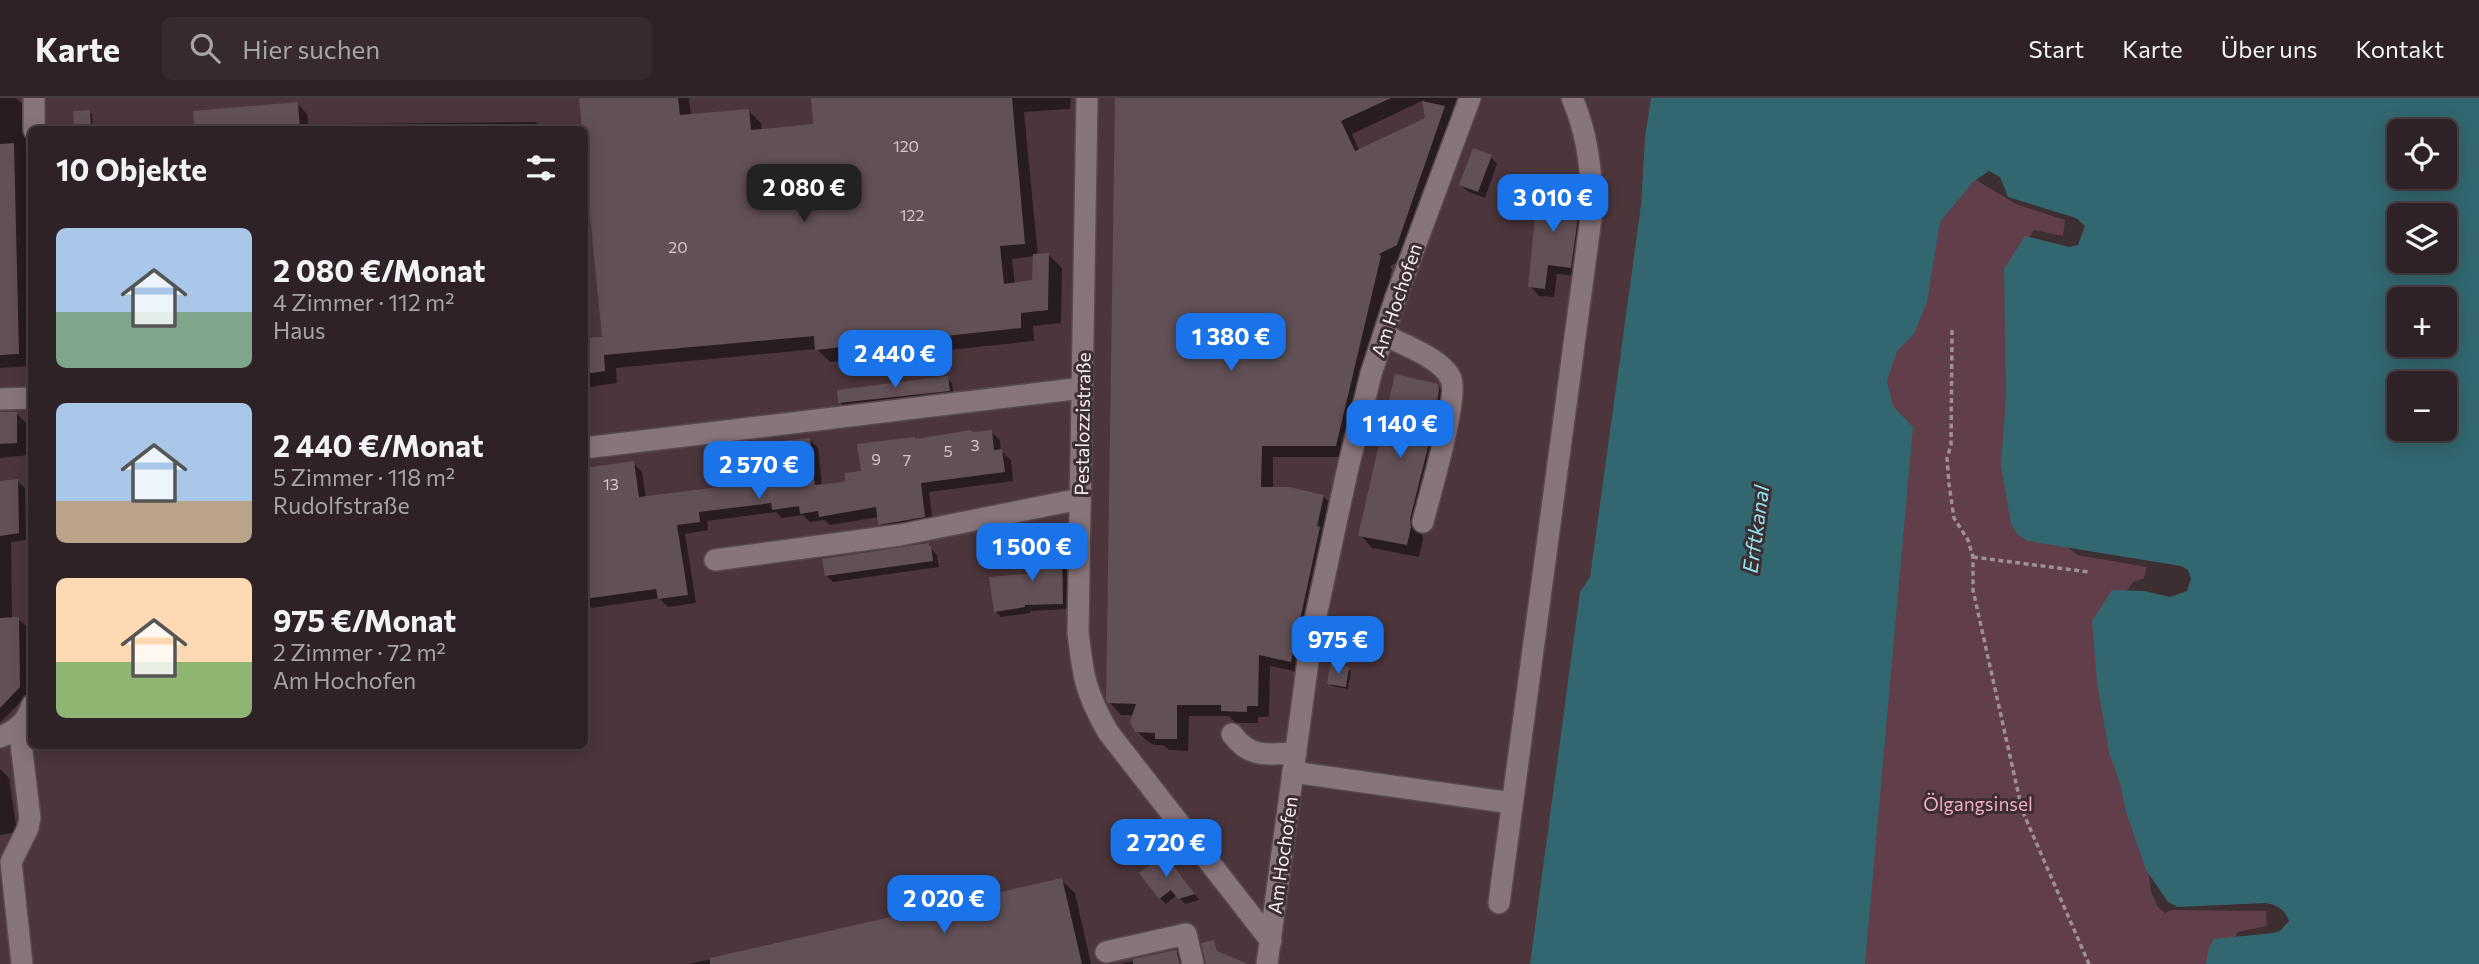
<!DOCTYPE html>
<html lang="de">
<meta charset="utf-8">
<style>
body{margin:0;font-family:Commissioner,sans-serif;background:#362a2e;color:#f1f3f6;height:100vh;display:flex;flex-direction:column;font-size:26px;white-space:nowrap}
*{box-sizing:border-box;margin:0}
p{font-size:23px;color:#a7a4a7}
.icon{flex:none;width:38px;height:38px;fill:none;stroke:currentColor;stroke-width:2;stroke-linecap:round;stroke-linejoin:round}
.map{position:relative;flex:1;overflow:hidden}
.panel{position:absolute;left:28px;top:28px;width:560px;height:623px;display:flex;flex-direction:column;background:#2e2226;border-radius:10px;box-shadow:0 4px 18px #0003,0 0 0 2px #493f43}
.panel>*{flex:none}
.tools{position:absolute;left:2387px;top:21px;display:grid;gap:14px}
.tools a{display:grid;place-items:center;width:70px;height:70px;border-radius:10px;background:#2e2226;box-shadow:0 4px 18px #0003,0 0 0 2px #493f43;font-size:35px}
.price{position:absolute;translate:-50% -60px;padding:0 16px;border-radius:14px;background:#1a73e8;color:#fff;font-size:23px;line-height:46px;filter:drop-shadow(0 2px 4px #0008)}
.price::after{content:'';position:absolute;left:50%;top:42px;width:21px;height:16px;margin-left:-10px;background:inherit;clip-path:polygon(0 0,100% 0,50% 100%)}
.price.current{background:#222;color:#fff}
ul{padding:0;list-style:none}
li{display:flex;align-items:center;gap:21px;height:175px;padding:0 28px}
li span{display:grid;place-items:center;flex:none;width:196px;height:140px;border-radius:10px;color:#555}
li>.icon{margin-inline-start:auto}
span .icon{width:84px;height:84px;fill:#fffc;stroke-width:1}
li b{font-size:30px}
h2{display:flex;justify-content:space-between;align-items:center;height:84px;padding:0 28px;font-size:30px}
header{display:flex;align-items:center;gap:42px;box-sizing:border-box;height:98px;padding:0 35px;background:#2e2226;border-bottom:2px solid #493f43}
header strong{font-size:33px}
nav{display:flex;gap:38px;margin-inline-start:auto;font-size:24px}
.search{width:490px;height:63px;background:#362a2e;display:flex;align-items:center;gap:18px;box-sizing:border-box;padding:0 24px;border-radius:10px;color:#a7a4a7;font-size:26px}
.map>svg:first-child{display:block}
.built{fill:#4c363c;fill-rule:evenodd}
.green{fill:#613e49}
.water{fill:#33676f;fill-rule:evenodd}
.shadow{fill:#0007;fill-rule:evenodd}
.building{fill:#615055}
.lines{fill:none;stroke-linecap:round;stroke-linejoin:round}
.minor-casing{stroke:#564a4e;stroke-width:24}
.path{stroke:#9c9093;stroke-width:3.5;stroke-dasharray:5 3.5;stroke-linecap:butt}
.minor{stroke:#87757a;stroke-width:21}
.labels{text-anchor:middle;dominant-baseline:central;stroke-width:6;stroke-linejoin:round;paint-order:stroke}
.number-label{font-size:16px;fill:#d3c7cb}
.street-label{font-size:19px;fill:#f9eff2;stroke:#3d2e32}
.park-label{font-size:19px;fill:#f2abc1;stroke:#3d2e32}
.water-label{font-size:21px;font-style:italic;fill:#8de5f4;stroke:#3d2e32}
</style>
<header>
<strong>Karte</strong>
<div class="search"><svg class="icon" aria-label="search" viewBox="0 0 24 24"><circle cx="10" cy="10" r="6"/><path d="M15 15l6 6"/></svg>Hier suchen</div>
<nav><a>Start</a><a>Karte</a><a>Über uns</a><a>Kontakt</a></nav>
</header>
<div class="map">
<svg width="2479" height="866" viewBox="0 0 2479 866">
<rect width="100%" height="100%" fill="#3d2e32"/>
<path class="built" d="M0,0H1651L1645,39L1641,107L1590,479L1580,494L1530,866H0ZM32,32H584V648H32Z"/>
<path class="green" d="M1953,68L2016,106L2065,122L2063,138L2034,132L2024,146L2058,441L2077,457L2147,469L2144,480L2133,484L2119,504L2121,553L2151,794L2158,809L2165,815L2172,812L2266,813L2267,828L2238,834L2222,859L2224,866H1796L1863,331Z"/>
<path class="water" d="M1651,0H2479V866H2206L2209,849L2214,841L2273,835L2280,833L2289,823C2285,811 2277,807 2266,805L2178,809L2168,804L2146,772L2126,714L2121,689L2109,654L2097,584L2092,523L2112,492L2145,493L2170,499L2187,493L2191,481L2188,472L2181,468L2028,443L2018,437L2011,426L2001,367L2006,298L2004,171L2025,138L2070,149L2078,147L2085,128L2076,120L2008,99L2000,79L1989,73L1973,84L1940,124L1927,204L1914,236L1897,253L1887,283L1893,308L1913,329L1865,866H1530L1580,494L1590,479L1641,107L1645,39ZM2399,33H2445V79H2399ZM2399,117H2445V163H2399ZM2399,201H2445V247H2399ZM2399,285H2445V331H2399Z"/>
<g class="shadow">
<path d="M0,0H16L25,9L31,268L0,270Z"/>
<path d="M581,0H689L691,18L748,12L761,25L762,32L815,27L813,0H1071L1070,11L1024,14L1038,158L1049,157L1062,170L1061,225L1033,228L1034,243L830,264L817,251L616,270L617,285L584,290V242L604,240ZM1035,158L1034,184L1015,186L1012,161Z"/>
<path d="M1117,0H1463L1409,159L1390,168L1392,171L1348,359H1273V391L1323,398L1335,410L1303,575L1270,568L1269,619H1258V625H1235L1229,618H1189L1188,653L1169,652L1163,647H1154L1147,643L1134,631V617H1121L1109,604ZM1424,2L1427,21L1359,52L1352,36Z"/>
<path d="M297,5L307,16L309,32H196Z"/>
<path d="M89,13L92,16L93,31L78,32L76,30Z"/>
<path d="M536,24L543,32H333V26Z"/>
<path d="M1491,59L1497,66L1485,100L1467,93L1461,87Z"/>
<path d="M1577,94L1587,104L1580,178L1557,176L1554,199L1539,198L1530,188L1543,112Z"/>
<path d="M947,280L952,285L954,297L845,310L840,304Z"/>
<path d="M1438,288L1450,301L1446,338L1422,434L1423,442L1419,459L1372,450L1360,437Z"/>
<path d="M0,315H16L29,328L30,357L0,360Z"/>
<path d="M991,334L1000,342L1001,353L1011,362L1013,383L929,394L933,427L889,435L880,426L879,419L830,427L825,422L810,424L803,417L782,420L776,414L707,423L708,432L685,436L696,505L668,509L659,500L592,510L584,502V372L633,365L642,374L646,400L738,388L809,341L818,350L822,388L847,385L863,375Z"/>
<path d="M17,383L25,390L26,442L11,444L12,521H18L26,528L27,597L0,625V385Z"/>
<path d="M1061,445L1067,451L1068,511L1030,513V515L1001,519L995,513L1040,476L1044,458Z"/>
<path d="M928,447L937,457L939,469L833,484L826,477Z"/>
<path d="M1348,571L1351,573L1348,591L1332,588L1329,585Z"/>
<path d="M0,671L9,680L17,734L0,737Z"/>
<path d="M1170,764L1199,802L1185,806L1177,797L1166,806L1160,800Z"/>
<path d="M1061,782L1075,795L1091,866H689Z"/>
<path d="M1176,854L1188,866H1120Z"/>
</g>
<g class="building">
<path d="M579,0H678L680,17L749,11L751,32L813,26L811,0H1012L1025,146L1000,148L1004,186L1032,182L1033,156L1049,155L1048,212L1021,215V230L815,252L814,238L604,257L605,273L584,276V240L602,239L584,56V32H582Z"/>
<path d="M1115,0H1391L1341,23L1355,53L1425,20L1422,3L1445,8L1397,147L1379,156L1381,158L1336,348H1262L1261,389H1289L1324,397L1317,428L1320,429L1291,564L1259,557L1258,608H1247V614L1221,613V607H1177V641H1155V635L1135,634L1130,624L1136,606L1108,605L1106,603Z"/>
<path d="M298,4L300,32H195L193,13Z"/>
<path d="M90,12L91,29L74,31L73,13Z"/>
<path d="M14,45L19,256L0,257V46Z"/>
<path d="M1473,50L1492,57L1478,94L1459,87Z"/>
<path d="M1544,89L1578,93L1576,115H1578V119L1571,170L1548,167L1545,191L1528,189L1536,110L1541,111Z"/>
<path d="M1395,276L1438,286L1439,292L1434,325L1410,421L1411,429L1407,447L1358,438Z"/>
<path d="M948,278L950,293L838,305L837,292Z"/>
<path d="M0,314H17V345L0,346Z"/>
<path d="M971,332L972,334L992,332L994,352L1002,351L1005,374L921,385L925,419L878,427L876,409L819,419L818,413L800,416L799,408L772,412L771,405L699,414L700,424L677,427L688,497L658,501L656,491L584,501V370L634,363L639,399L736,387L735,383H741L737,348L810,340L815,387L845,384V375L861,373L857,346L915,339V341Z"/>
<path d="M18,381L19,435L0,438V383Z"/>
<path d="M1062,444L1063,506L1025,507V509L994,514L989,479L1038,475L1036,457H1042L1041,447Z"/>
<path d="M929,445V448H931L933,463L825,478L822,461Z"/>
<path d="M19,519L20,589L0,610V520Z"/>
<path d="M1330,566L1349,569L1346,589L1327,586Z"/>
<path d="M1165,756L1184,782L1195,796L1178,801L1171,792L1159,801L1139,775Z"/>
<path d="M1062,780L1082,866H710V860Z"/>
<path d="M1214,842L1217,853L1248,866H1206L1201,845Z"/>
<path d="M1176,852L1180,866H1133V861Z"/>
</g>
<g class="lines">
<g class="minor-casing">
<g id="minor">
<path d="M34,0V32"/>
<path d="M1087,0L1078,534C1083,578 1085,594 1108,634L1271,843"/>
<path d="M1384,237C1402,246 1443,261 1451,281C1459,299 1429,399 1423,424"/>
<path d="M0,301L32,300"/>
<path d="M584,350L1082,290"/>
<path d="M715,462L900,437L1080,401"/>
<path d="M19,629L30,720L28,730L11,764L22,866"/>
<path d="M1232,636C1250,661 1268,656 1296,655"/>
<path d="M0,639C16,633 27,624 32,607"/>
<path d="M1293,674L1512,705"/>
<path d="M1499,805L1591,120C1593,78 1589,39 1572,0"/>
<path d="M1106,854L1186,836L1193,866"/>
<path d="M1267,866L1311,541L1347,374L1371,276L1395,202L1470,0"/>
</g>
</g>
<g class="path">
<path d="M1952,232L1951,347L1947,360L1949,386L1954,420L1968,442L1973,459V492L2022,712L2089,866"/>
<path d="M1973,459L2089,474"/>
</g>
<use href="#minor" class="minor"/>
</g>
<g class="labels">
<g class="number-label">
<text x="906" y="47">120</text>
<text x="912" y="116">122</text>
<text x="678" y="148">20</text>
<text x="975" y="346">3</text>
<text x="948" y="352">5</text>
<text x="876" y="360">9</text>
<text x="907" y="361">7</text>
<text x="611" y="385">13</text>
</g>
<g class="street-label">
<text transform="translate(1396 202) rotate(-71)">Am Hochofen</text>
<text transform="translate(1082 326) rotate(-89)">Pestalozzistraße</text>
<text transform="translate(1282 757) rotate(-82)">Am Hochofen</text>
</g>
<g class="park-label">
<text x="1978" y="705">Ölgangsinsel</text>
</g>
<g class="water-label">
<text transform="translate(1755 431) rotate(-82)">Erftkanal</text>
</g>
</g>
</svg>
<div class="tools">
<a><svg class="icon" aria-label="locate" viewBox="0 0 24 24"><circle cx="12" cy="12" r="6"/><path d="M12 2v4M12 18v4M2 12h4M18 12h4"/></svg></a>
<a><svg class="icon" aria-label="layers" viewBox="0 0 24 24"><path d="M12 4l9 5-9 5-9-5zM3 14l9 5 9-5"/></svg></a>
<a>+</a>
<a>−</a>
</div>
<b class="price current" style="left:804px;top:126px">2 080 €</b>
<b class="price" style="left:1553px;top:136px">3 010 €</b>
<b class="price" style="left:1231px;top:275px">1 380 €</b>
<b class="price" style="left:895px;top:292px">2 440 €</b>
<b class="price" style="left:1400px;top:362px">1 140 €</b>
<b class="price" style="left:759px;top:403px">2 570 €</b>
<b class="price" style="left:1032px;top:485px">1 500 €</b>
<b class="price" style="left:1338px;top:578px">975 €</b>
<b class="price" style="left:1166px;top:781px">2 720 €</b>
<b class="price" style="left:944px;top:837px">2 020 €</b>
<section class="panel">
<h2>10 Objekte<svg class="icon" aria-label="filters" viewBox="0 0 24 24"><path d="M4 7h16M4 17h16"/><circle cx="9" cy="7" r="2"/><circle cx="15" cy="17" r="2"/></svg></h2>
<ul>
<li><span style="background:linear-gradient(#a9c7e8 60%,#7fa58c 0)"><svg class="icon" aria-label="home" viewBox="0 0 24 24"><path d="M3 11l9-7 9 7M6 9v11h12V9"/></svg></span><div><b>2 080 €/Monat</b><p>4 Zimmer · 112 m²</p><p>Haus</p></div></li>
<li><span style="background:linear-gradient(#a9c7e8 70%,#b9a48a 0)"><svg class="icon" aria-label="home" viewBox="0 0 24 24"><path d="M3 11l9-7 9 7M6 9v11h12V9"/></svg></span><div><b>2 440 €/Monat</b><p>5 Zimmer · 118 m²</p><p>Rudolfstraße</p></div></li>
<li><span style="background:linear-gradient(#ffd9b3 60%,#8fb573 0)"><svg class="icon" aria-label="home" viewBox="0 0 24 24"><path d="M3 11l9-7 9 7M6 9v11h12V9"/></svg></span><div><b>975 €/Monat</b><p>2 Zimmer · 72 m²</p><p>Am Hochofen</p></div></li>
</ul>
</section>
</div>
